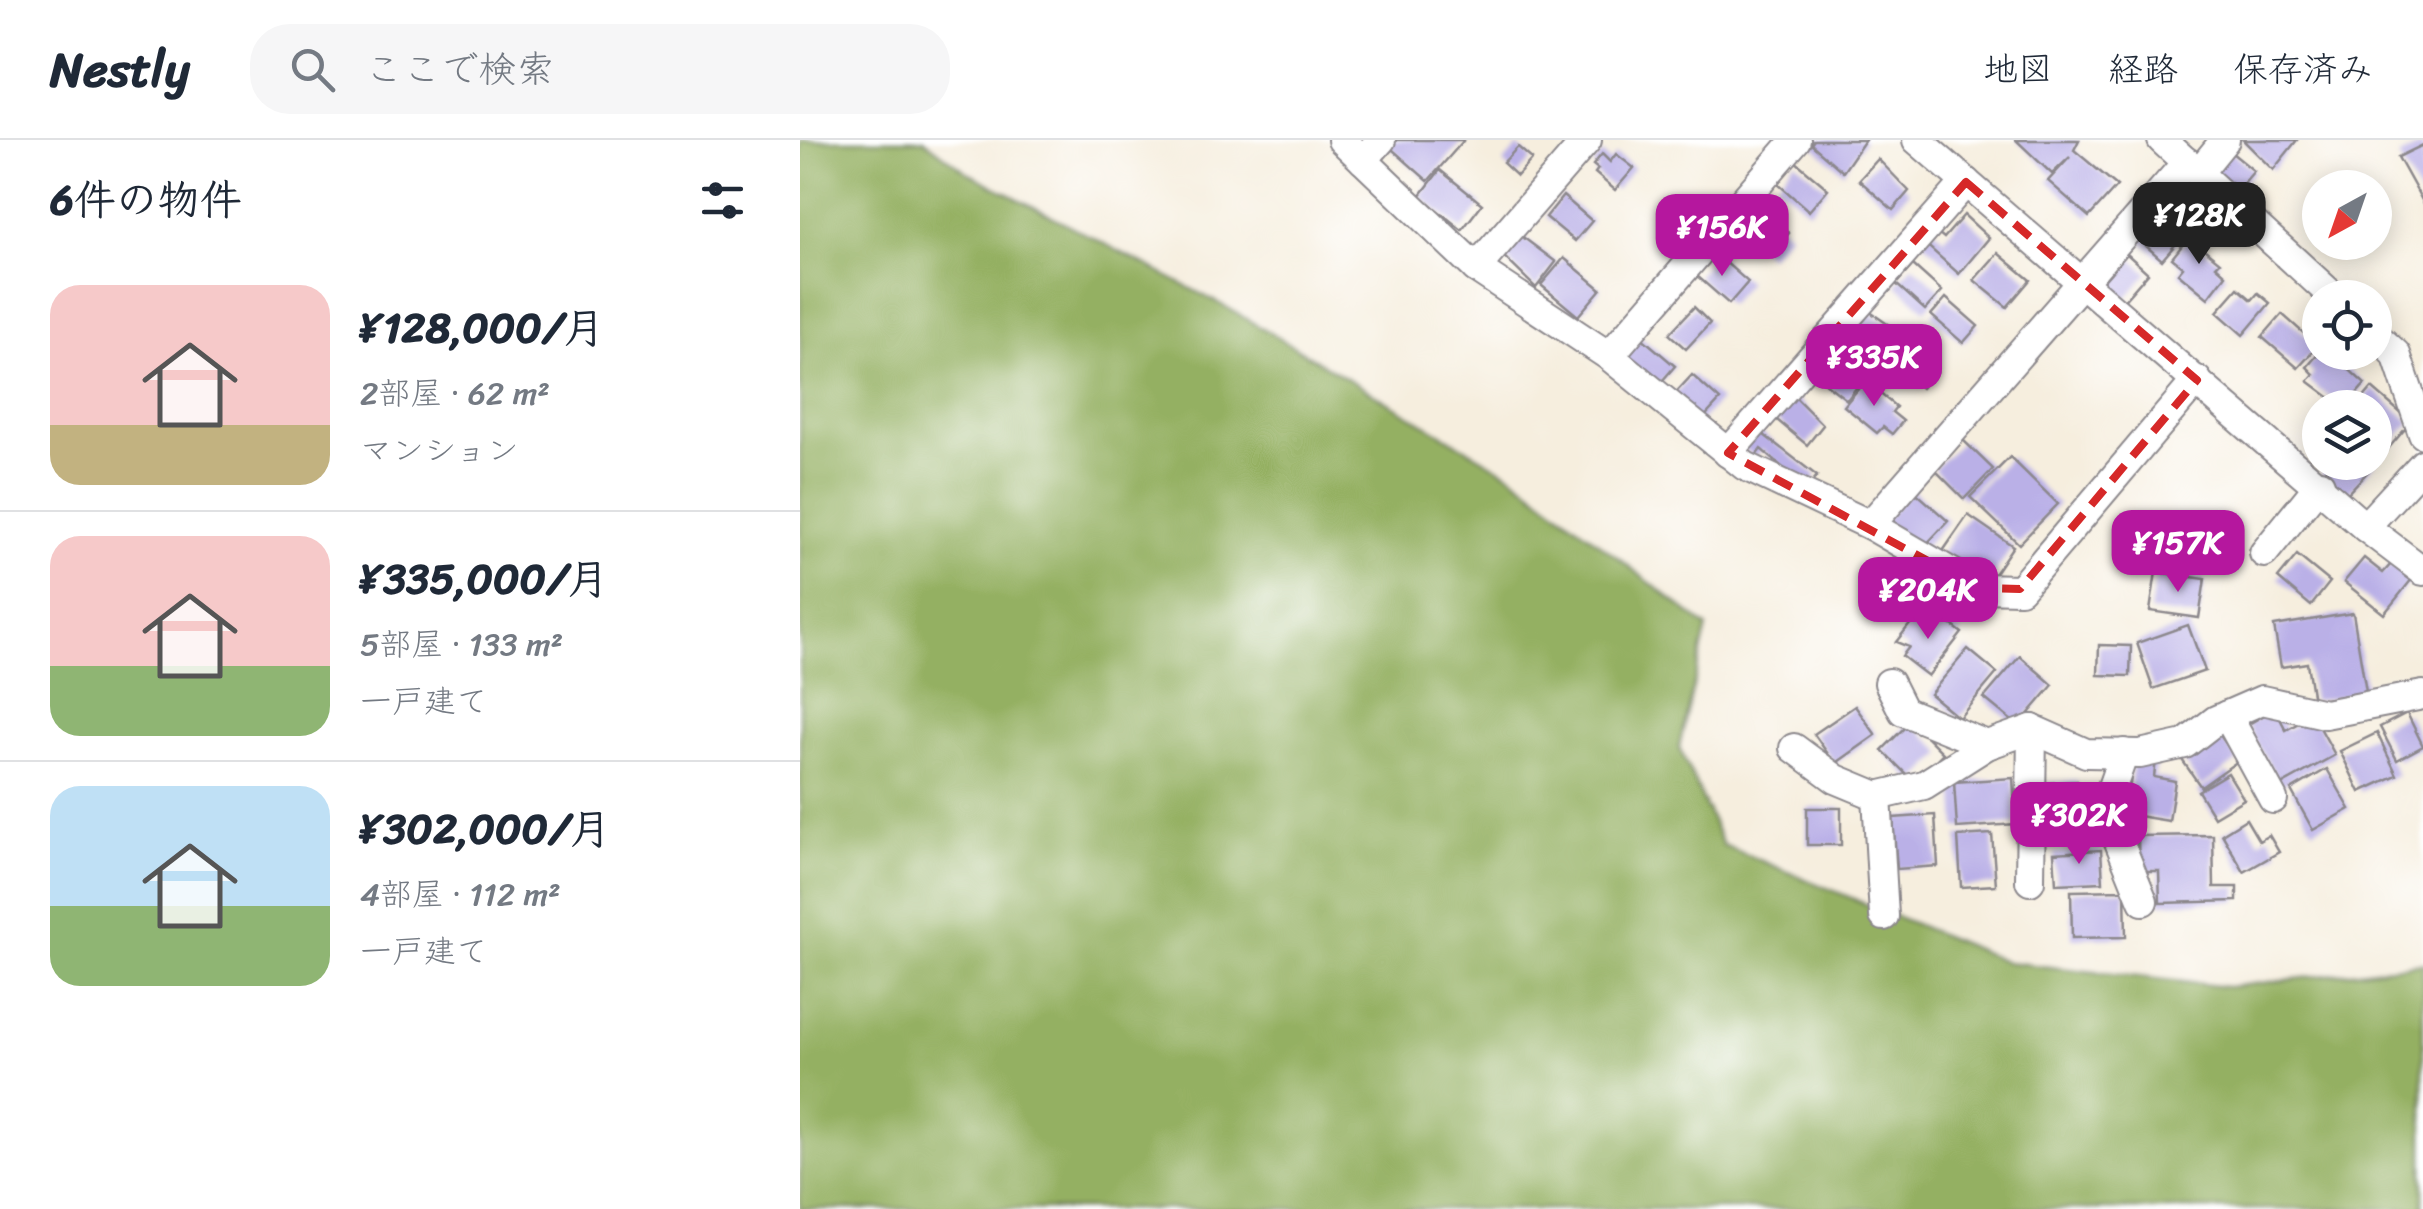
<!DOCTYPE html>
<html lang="ja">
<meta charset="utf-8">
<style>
body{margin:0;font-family:Sriracha,"Klee One",sans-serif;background:#f6f6f7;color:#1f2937;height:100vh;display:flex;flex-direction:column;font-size:38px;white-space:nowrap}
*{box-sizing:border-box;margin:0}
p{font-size:32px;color:#747a83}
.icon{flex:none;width:55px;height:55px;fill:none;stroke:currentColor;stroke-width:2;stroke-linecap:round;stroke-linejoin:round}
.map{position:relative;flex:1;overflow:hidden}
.sheet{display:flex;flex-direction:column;background:#fff;width:800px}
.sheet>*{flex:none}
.needle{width:65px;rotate:220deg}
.controls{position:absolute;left:1502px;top:30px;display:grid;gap:20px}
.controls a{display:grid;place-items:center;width:90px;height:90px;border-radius:50%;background:#fff;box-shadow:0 5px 25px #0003;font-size:50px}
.price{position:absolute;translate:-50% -85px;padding:0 22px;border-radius:20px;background:#b5179e;color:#fff;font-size:32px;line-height:65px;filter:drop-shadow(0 2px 5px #0008)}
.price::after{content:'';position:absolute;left:50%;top:60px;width:30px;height:22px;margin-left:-15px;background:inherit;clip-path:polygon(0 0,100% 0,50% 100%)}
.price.active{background:#222;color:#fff}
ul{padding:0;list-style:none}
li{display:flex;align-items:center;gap:30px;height:250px;padding:0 50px}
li+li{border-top:2px solid #e0e1e3}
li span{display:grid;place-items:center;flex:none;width:280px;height:200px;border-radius:30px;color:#555}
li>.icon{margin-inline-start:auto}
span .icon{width:120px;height:120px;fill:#fffc;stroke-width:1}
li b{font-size:42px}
h2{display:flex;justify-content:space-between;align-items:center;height:120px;padding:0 50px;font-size:42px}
header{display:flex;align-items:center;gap:60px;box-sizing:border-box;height:140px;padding:0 50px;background:#fff;border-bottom:2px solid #e0e1e3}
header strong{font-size:48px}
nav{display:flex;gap:55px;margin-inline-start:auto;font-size:35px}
.search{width:700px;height:90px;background:#f6f6f7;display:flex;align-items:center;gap:25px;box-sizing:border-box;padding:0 35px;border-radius:40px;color:#747a83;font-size:38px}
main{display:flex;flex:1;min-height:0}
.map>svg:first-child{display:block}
.forest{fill:#94b062;stroke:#5b694e;stroke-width:2.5}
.building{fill:#bab0e7}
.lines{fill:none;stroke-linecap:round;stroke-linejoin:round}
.street-casing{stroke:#8c888c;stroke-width:32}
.street{stroke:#fff;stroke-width:28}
.marked{fill:none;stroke:#d62828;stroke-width:8;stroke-dasharray:20 12;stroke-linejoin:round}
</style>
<header>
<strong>Nestly</strong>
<div class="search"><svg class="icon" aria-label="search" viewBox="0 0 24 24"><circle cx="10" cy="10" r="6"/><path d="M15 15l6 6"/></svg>ここで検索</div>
<nav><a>地図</a><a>経路</a><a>保存済み</a></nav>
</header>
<main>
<section class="sheet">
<h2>6件の物件<svg class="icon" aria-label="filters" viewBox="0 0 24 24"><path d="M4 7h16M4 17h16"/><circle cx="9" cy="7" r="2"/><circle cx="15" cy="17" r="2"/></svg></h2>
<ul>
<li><span style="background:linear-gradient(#f6c9c9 70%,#c2b280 0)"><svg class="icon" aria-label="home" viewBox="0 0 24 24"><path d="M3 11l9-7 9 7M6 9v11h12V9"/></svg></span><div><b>¥128,000/月</b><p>2部屋 · 62 m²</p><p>マンション</p></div></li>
<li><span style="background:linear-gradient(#f6c9c9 65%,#8fb573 0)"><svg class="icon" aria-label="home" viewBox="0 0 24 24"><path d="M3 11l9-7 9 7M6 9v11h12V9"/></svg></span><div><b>¥335,000/月</b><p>5部屋 · 133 m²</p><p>一戸建て</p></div></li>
<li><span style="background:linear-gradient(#bfe0f5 60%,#8fb573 0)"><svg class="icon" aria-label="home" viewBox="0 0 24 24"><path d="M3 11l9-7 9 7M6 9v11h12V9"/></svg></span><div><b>¥302,000/月</b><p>4部屋 · 112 m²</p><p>一戸建て</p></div></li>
</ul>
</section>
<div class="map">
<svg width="1623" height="1069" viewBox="0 0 1623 1069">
<rect width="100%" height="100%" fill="#fff"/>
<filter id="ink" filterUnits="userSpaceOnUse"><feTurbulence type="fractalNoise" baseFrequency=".01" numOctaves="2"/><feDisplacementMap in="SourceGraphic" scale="20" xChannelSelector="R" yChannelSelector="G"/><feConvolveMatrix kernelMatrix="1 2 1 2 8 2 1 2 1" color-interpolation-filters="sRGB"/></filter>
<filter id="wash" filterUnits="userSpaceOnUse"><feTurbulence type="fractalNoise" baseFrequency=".0048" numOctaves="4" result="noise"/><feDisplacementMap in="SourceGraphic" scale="40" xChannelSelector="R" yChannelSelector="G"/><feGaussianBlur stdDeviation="2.25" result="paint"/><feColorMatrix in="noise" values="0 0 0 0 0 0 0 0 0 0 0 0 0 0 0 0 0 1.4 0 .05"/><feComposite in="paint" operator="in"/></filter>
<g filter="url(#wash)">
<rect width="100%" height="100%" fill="#f6eede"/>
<path class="forest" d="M0,0H124L167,32L428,168L713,336L907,487L879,607L923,705L1207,822L1428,847L1623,823V1069H0Z"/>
<g id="blocks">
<g class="building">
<path d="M588,0H664L628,41L585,3Z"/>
<path d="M1014,0H1065L1043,32L1011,4Z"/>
<path d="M1216,0H1279L1274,10L1317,46L1289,77L1248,41L1270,17L1252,34Z"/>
<path d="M1443,0H1497L1473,30Z"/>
<path d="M1623,5V62L1598,17Z"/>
<path d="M718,7L732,19L717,36L703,23Z"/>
<path d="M1426,8L1454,31L1436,52L1408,29Z"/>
<path d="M802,14L810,22L816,14L834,28L815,50L795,33L798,29L793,25Z"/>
<path d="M1078,19L1109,51L1093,70L1059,40Z"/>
<path d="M995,21L1028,49L1009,71L977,43Z"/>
<path d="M640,30L682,64L662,90L620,56Z"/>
<path d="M763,56L792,81L775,101L746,77Z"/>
<path d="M1355,64L1387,91L1362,120L1330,92Z"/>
<path d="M958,66L989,93L969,116L938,89Z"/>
<path d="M1164,75L1189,98L1159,134L1122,101L1133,89L1144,98Z"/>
<path d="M716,92L756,122L736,148L700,113Z"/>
<path d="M1389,97L1420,122L1416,126L1426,135L1408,158L1378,133L1383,127L1372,118Z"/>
<path d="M1198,113L1230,140L1207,167L1174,140Z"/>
<path d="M916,114L948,142L929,164L897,136Z"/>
<path d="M1327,114L1348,133L1321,164L1300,145Z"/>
<path d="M764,118L801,149L778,176L741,145Z"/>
<path d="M1113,125L1142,151L1125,170L1096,144Z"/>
<path d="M1438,148L1452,160L1458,153L1470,163L1443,195L1417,172Z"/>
<path d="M1146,158L1178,186L1163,203L1131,175Z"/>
<path d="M894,167L910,183L886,209L869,194Z"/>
<path d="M1063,167L1089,185L1086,189L1096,198L1083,213L1072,203L1065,212L1044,194Z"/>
<path d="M1482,174L1518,206L1498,228L1462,197Z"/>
<path d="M841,197L875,226L856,248L822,219Z"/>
<path d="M1106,201L1137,232L1121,248L1089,218Z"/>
<path d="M1520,212H1530L1565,244L1544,268L1508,241L1514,234L1507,227Z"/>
<path d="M1028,213L1062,240L1047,260L1012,233Z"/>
<path d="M892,235L920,260L898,284L870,259Z"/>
<path d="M1065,241L1096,267L1092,272L1103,281L1092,294L1083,287L1077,293L1044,266Z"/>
<path d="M1572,248L1611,282L1581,317L1575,312V268H1555Z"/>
<path d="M990,252L1023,285L1007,305L971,275Z"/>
<path d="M955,288L1017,336L1007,348L961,309L955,317L941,306Z"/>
<path d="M1163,300L1193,329L1164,359L1134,329Z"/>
<path d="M1210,317L1258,364L1219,404L1170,357Z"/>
<path d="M1531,322H1577L1545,356L1521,334Z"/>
<path d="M1112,349L1148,381L1119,412L1084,381Z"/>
<path d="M1168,375L1213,406L1186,446L1141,414Z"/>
<path d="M1497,415L1530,442L1511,466L1478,438Z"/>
<path d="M1564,418L1583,433L1592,423L1612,439L1584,474L1544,442Z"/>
<path d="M1356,432L1405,439L1399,478L1350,471Z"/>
<path d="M1134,471L1162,493L1128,536L1102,516L1109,507L1096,502L1115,478L1124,485Z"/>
<path d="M1553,473L1566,552L1513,561L1507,523L1481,527L1474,486Z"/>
<path d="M1388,485L1405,531L1353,549L1337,503Z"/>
<path d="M1299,505L1331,506L1330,536L1298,535Z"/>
<path d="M1168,509L1197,533L1159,578L1130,554Z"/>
<path d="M1220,516L1253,545L1218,586L1184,558Z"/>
<path d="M1055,566L1076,595L1035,624L1014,594Z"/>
<path d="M1475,569L1486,590L1513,575L1535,615L1481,645L1447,585Z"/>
<path d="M1607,573L1623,606L1597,620L1580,587Z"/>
<path d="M1111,581L1143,613L1114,642L1082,610Z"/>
<path d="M1415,588L1438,621L1401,647L1378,614Z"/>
<path d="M1577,593L1597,635L1560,652L1540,611Z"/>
<path d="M1334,615L1356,619L1354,637L1375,641L1369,681L1326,674Z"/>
<path d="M1527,629L1550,669L1513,690L1491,650Z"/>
<path d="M1428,633L1444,659L1414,677L1398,651Z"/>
<path d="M1213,638L1216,684L1157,688L1154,642Z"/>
<path d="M1277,641L1279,676L1240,679L1237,644Z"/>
<rect x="1007" y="668" width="34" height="37"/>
<path d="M1135,675L1138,726L1097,729L1093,678Z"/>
<path d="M1446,679L1459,701L1469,695L1479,712L1444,732L1422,694Z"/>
<path d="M1192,694L1196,745L1161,747L1158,696Z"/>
<path d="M1413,695L1414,747H1437V761L1360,763L1359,731H1339L1338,696Z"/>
<path d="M1301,710L1303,742L1256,744L1254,713Z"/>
<path d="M1325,750L1326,797L1272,798L1271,751Z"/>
</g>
</g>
</g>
<g filter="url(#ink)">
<use href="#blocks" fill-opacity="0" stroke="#8c888c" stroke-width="2.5"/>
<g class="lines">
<g class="street-casing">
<g id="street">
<path d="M542,0L676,128L809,216L945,326L1070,385L1178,448L1220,449L1397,240"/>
<path d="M1117,0L1565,387L1623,431"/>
<path d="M1362,0L1535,158"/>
<path d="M563,20L581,0"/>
<path d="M1399,32L1425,0"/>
<path d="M676,128L787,0"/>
<path d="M1575,195L1596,214L1623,294"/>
<path d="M809,216L996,0"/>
<path d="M928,313L1166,42"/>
<path d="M1070,385L1387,22"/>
<path d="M1565,387L1623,324"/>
<path d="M1464,413L1520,344"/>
<path d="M1089,543L1103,571L1187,605"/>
<path d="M1427,575L1473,659"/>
<path d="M994,608L1036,639L1077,656L1124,645L1187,605L1232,589L1286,613L1340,614L1385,604L1416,580L1462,560L1525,574L1623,555"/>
<path d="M1324,613L1305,667L1343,761"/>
<path d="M1077,656L1084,776"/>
<path d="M1230,741L1232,589"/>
</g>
</g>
<use href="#street" class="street"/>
</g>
</g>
<path class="marked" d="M1166,42L1397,240L1220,449L1178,448L928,313Z"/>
</svg>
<div class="controls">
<a><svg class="needle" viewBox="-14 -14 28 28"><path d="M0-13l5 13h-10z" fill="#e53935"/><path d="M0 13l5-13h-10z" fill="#747a83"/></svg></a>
<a><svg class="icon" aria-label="locate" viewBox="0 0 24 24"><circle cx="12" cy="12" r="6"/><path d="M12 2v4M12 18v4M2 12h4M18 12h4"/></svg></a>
<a><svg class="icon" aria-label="layers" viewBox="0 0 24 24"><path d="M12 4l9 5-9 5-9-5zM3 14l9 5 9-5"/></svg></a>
</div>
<b class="price active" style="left:1399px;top:127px">¥128K</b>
<b class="price" style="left:922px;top:139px">¥156K</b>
<b class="price" style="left:1074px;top:269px">¥335K</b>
<b class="price" style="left:1378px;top:455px">¥157K</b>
<b class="price" style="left:1128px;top:502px">¥204K</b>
<b class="price" style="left:1279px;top:727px">¥302K</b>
</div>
</main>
